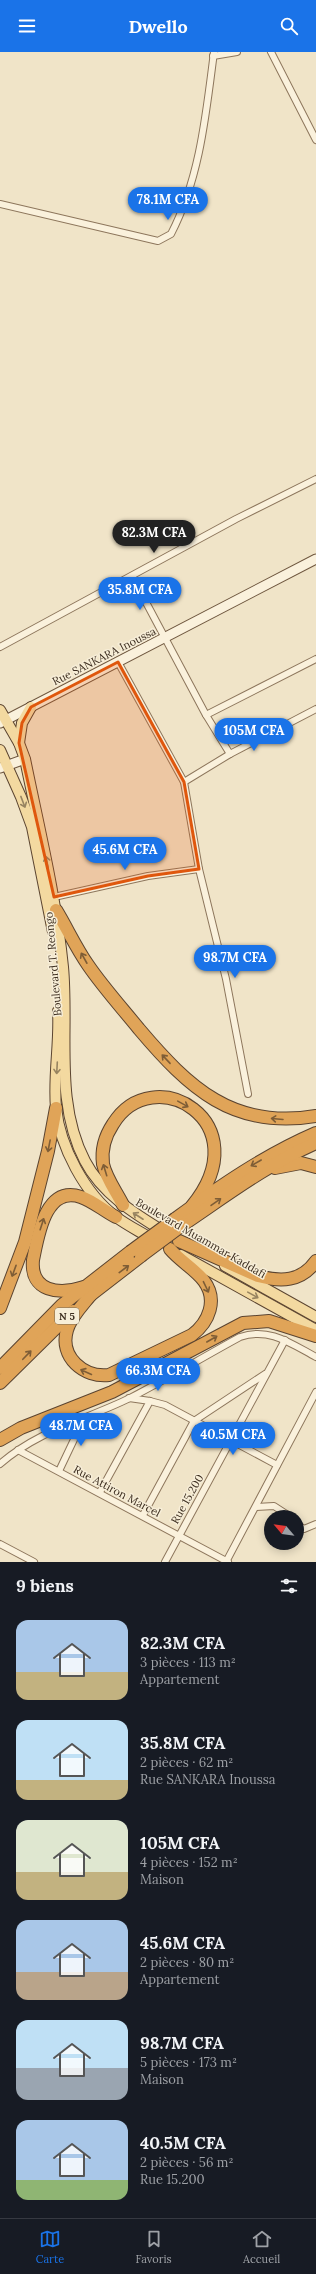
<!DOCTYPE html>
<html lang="fr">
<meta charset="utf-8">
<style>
body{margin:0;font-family:Lora,serif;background:#20242c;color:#f1f3f6;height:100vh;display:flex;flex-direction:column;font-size:15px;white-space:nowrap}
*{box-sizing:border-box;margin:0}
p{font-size:13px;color:#9ea1a6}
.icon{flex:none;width:22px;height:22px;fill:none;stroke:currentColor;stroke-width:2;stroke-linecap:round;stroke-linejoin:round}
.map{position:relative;height:1510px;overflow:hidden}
.details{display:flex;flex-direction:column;background:#171b24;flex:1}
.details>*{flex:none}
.needle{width:26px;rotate:299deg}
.fabs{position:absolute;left:264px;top:1458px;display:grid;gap:8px}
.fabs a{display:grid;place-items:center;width:40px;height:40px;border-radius:50%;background:#171b24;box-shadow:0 2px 10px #0003;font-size:20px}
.price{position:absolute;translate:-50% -34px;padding:0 9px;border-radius:14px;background:#1a73e8;color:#fff;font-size:13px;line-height:26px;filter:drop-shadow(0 1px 2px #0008)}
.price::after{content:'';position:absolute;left:50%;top:24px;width:12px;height:9px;margin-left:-6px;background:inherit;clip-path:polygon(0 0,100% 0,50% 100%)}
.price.on{background:#222;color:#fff}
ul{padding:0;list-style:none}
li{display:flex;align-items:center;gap:12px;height:100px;padding:0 16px}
li span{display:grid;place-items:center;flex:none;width:112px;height:80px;border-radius:12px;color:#555}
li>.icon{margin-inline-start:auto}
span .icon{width:48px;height:48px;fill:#fffc;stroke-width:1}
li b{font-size:17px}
h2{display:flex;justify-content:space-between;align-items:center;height:48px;padding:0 16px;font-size:17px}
header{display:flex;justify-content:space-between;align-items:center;height:52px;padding:0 16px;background:#1a73e8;color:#fff;font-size:18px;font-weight:800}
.tab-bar{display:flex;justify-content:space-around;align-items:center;height:56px;border-top:1px solid #363941;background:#171b24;font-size:11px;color:#9ea1a6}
.tab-bar a{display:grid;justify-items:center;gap:2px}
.tab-bar .on{color:#1a73e8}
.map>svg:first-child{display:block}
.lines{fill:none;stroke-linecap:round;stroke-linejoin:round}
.street-casing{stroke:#8d765c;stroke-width:8}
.secondary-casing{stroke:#6f573f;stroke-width:11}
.primary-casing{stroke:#5b4430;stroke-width:12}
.highway-casing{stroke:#5b4430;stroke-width:14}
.street{stroke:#faf1dc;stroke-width:6}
.secondary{stroke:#faf1dc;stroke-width:9}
.primary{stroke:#f3d9a0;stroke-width:10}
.highway{stroke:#e0a458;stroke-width:12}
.highway-bridge-casing{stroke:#5b4430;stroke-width:14;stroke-linecap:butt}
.highway-bridge{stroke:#e0a458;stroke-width:12}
.oneway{stroke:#988460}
.oneway2{stroke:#7e5d36}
.marked{fill:#df570d;fill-opacity:0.2;stroke:#df570d;stroke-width:3;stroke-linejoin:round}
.labels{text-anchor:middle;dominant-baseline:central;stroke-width:3;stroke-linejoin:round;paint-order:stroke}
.shield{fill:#f7eed8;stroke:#756857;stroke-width:1}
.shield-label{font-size:10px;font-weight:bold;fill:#3d2e20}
.street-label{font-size:11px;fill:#3d2e20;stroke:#f7eed8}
</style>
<header><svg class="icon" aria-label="menu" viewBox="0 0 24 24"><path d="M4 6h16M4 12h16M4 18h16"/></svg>Dwello<svg class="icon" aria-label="search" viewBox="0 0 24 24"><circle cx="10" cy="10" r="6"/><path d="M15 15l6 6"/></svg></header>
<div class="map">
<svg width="316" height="1510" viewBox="0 0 316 1510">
<rect width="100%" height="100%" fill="#f0e4c8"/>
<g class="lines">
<g class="street-casing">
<g id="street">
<path d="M271,0L316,88"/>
<path d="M213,4L237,0"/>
<path d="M0,152L158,189L171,182C200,126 206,62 214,0"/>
<path d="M132,524L206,663L230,702"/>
<path d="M0,595L236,467L316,427"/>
<path d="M118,610L184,730L199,817L226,927L248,1042"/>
<path d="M206,663L316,607"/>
<path d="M184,730L230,702L316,657"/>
<path d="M54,845L148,824L199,817"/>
<path d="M129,1346L150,1349L165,1353L277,1413"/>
<path d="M18,1398L228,1510"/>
<path d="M0,1412C39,1378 85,1368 130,1346C167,1327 203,1305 240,1285C269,1275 290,1291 316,1305"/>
<path d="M59,1419L79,1377L78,1367"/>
<path d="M100,1440L150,1349"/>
<path d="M256,1455L274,1454L291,1465"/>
<path d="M143,1463L194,1369L265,1322"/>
<path d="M297,1472L304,1477L316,1472"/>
<path d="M0,1492L34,1510"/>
<path d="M165,1510L285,1288"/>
<path d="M226,1510L316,1340"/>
</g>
</g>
<g class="secondary-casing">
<g id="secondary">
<path d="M0,671L316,507"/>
<path d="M0,716L25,707"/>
</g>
</g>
<g class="primary-casing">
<g id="primary">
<path d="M0,658L19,691L25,707C39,776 56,844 63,915C69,980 54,1050 85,1109C102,1142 135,1162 166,1181"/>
<path d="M19,691L22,671L31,655"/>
<path d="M0,698L21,745L32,775L53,880"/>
<path d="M58,959C60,991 53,1024 56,1056C60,1095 85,1142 116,1165C128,1174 143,1181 155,1189"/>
<path d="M181,1203L316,1278"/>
<path d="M225,1214L316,1265"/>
</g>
</g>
<g class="highway-casing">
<g id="highway">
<path d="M56,858C67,876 76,896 88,913C103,935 122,956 139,977C189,1036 233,1078 316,1064"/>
<path d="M275,1116L301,1111L316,1115"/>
<path d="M123,1153C116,1139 106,1126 103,1112C101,1097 105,1084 113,1072C153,1007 261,1070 192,1154"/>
<path d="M175,1167C220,1134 265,1103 316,1081"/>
<path d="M184,1172C227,1143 268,1112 316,1091"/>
<path d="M179,1189L258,1224C281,1230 301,1230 316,1209"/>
<path d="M84,1235C59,1243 30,1240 33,1208C38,1184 45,1133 81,1145C93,1149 104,1159 116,1165"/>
<path d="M93,1240C84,1252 71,1264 67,1278C59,1305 84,1326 109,1323L192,1283C209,1270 218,1248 204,1229C195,1217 180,1209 170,1197"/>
<path d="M88,1245L141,1204"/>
<path d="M0,1256L25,1190L48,1099L56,1056"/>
<path d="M0,1316L62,1253L130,1200"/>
<path d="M0,1331L73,1259"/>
<path d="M0,1388L21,1376L112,1340L243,1271L269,1269L316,1284"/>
</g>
</g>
<use href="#street" class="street"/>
<use href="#secondary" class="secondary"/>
<use href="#primary" class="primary"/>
<use href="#highway" class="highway"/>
<g class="highway-bridge-casing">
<g id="highway-bridge">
<path d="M130,1200L175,1167"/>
<path d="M141,1204L184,1172"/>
</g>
</g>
<use href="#highway-bridge" class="highway-bridge"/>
</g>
<defs><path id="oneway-shaft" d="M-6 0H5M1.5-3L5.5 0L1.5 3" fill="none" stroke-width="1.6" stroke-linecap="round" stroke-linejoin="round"/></defs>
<g class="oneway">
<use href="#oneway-shaft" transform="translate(23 750) rotate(69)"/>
<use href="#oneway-shaft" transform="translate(47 810) rotate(-101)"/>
<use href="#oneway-shaft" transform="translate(57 1016) rotate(93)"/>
<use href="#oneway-shaft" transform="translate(138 1164) rotate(-147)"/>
<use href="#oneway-shaft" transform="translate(253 1243) rotate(29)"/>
</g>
<g class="oneway2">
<use href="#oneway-shaft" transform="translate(84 906) rotate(-119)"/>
<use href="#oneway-shaft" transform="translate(166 1007) rotate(-133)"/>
<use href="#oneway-shaft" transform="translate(183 1052) rotate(29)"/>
<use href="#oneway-shaft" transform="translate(277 1067) rotate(-175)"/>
<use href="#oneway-shaft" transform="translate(49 1094) rotate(101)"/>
<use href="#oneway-shaft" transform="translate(256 1111) rotate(150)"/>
<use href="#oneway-shaft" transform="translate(105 1118) rotate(-107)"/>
<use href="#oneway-shaft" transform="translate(216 1150) rotate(-35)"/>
<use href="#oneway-shaft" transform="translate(42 1172) rotate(-72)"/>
<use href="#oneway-shaft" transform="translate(124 1217) rotate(-37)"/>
<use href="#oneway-shaft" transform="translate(14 1219) rotate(110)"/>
<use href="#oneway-shaft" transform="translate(206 1235) rotate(64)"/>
<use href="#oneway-shaft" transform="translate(212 1287) rotate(-30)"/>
<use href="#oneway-shaft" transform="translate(27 1303) rotate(-46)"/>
<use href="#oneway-shaft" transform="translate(86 1320) rotate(-156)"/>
</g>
<path class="marked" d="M118,610L184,730L199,817L148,824L54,845L19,691L22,671L31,655Z"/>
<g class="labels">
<rect class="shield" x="55" y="1256" width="24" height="16" rx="3"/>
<g class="shield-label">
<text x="67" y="1264">N 5</text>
</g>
<g class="street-label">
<text transform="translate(104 604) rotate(-27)">Rue SANKARA Inoussa</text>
<text transform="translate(53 912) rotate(-95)">Boulevard T. Reongo</text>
<text transform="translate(201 1186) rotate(30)">Boulevard Muammar Kaddafi</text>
<text transform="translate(117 1439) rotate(28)">Rue Attiron Marcel</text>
<text transform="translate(187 1447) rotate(-61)">Rue 15.200</text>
</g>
</g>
</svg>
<div class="fabs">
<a><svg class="needle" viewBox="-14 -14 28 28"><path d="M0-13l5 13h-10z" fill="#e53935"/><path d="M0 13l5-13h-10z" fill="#9ea1a6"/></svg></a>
</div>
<b class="price" style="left:168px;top:169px">78.1M CFA</b>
<b class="price on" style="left:154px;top:502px">82.3M CFA</b>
<b class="price" style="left:140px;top:559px">35.8M CFA</b>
<b class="price" style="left:254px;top:700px">105M CFA</b>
<b class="price" style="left:125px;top:819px">45.6M CFA</b>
<b class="price" style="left:235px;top:927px">98.7M CFA</b>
<b class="price" style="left:158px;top:1340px">66.3M CFA</b>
<b class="price" style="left:81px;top:1395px">48.7M CFA</b>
<b class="price" style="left:233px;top:1404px">40.5M CFA</b>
</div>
<section class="details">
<h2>9 biens<svg class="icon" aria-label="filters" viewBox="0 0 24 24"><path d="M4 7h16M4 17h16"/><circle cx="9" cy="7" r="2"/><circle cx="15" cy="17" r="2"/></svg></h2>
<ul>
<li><span style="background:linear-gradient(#a9c7e8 65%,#c2b280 0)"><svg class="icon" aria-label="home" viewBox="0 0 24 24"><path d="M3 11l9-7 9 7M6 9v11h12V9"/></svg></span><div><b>82.3M CFA</b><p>3 pièces · 113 m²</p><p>Appartement</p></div></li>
<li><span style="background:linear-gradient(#bfe0f5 75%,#c2b280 0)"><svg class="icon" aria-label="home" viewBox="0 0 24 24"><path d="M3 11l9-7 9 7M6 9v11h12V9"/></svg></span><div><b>35.8M CFA</b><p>2 pièces · 62 m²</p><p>Rue SANKARA Inoussa</p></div></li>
<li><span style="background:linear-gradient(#dfe7d0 65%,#c2b280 0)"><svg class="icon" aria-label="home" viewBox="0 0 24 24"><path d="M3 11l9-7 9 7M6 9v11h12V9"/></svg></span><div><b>105M CFA</b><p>4 pièces · 152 m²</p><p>Maison</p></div></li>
<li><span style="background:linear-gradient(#a9c7e8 65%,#b9a48a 0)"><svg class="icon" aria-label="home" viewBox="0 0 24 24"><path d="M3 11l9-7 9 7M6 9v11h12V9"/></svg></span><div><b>45.6M CFA</b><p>2 pièces · 80 m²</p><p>Appartement</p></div></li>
<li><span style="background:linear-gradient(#bfe0f5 60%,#9aa5b1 0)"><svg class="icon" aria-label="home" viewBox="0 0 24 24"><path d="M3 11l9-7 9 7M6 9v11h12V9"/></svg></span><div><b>98.7M CFA</b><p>5 pièces · 173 m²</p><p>Maison</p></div></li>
<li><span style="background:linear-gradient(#a9c7e8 75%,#8fb573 0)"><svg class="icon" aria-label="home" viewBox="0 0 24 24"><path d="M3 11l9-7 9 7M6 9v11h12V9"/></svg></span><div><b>40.5M CFA</b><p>2 pièces · 56 m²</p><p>Rue 15.200</p></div></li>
</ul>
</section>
<nav class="tab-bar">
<a class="on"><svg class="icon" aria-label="map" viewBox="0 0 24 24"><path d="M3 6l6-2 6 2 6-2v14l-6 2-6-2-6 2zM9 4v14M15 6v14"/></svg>Carte</a>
<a><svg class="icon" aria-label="saved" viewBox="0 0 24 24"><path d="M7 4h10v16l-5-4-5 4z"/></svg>Favoris</a>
<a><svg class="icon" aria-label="home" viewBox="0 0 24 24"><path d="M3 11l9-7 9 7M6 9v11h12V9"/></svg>Accueil</a>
</nav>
